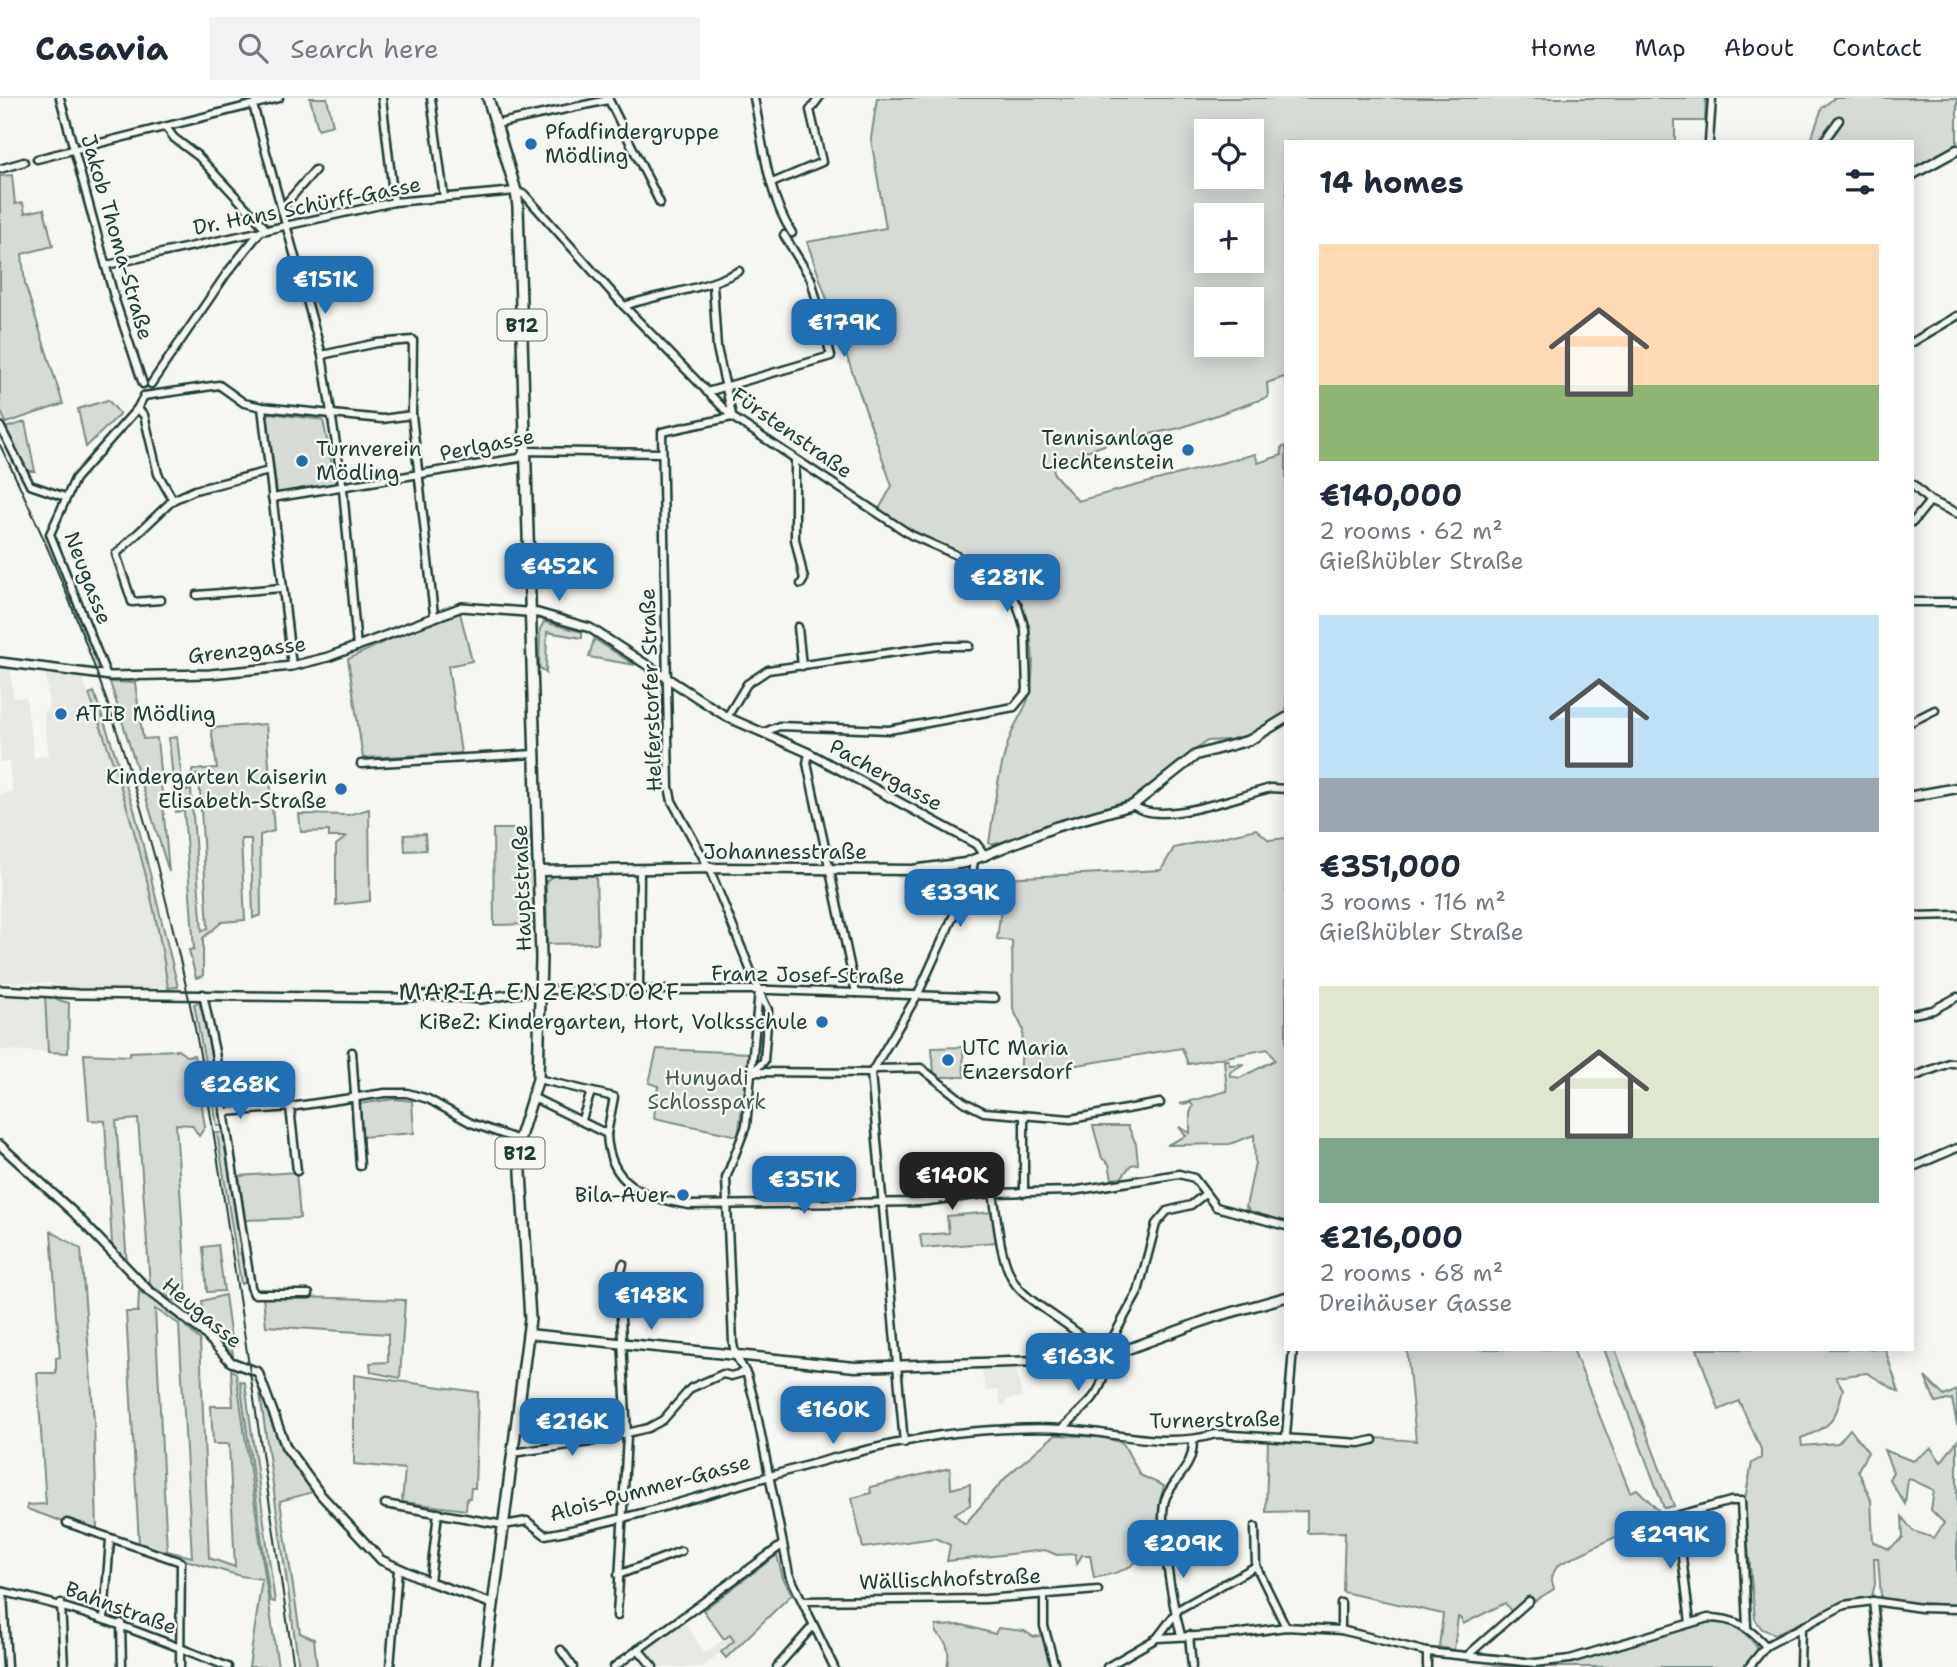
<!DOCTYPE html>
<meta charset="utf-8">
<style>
body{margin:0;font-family:"Shantell Sans",sans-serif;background:#f2f2f3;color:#1f2937;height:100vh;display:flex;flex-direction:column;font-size:26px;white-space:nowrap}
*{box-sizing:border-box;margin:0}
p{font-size:23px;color:#747a83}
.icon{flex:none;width:38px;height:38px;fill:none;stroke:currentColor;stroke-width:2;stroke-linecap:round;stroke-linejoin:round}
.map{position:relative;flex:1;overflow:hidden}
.drawer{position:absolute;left:1284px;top:42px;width:630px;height:1211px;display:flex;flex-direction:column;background:#fff;border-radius:0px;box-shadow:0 4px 18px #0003}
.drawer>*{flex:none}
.buttons{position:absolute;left:1194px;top:21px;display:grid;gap:14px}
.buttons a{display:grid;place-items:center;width:70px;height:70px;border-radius:0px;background:#fff;box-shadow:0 4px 18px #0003;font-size:35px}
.price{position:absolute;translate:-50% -60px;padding:0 16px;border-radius:14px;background:#1f6fb2;color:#fff;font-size:23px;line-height:46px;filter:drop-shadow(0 2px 4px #0008)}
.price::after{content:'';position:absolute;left:50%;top:42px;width:21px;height:16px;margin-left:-10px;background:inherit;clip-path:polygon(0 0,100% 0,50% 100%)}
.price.on{background:#222;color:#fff}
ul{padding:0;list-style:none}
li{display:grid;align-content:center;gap:14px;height:371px;padding:0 35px}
li span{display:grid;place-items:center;height:217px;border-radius:0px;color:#555}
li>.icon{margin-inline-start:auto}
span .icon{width:126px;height:126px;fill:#fffc;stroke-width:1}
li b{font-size:30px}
h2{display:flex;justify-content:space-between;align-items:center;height:84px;padding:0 35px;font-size:30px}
header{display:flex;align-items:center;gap:42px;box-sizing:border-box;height:98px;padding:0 35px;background:#fff;border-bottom:2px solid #e0e1e3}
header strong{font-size:33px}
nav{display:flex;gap:38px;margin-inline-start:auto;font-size:24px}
.search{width:490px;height:63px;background:#f2f2f3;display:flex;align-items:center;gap:18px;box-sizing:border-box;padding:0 24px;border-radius:0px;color:#747a83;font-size:26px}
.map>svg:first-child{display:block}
.built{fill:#e6e8e4}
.green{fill:#d6dbd6;stroke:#7a8c85;stroke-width:2;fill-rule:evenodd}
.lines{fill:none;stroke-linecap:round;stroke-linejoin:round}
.minor-casing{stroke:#1f3d34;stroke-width:11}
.tertiary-casing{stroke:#1f3d34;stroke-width:12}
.secondary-casing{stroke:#1f3d34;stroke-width:13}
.primary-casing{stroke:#1f3d34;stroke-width:14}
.minor{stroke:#f6f6f2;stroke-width:6}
.tertiary{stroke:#f6f6f2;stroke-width:7}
.secondary{stroke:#f6f6f2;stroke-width:8}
.primary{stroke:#f6f6f2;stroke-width:9}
.rail{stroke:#1f3d34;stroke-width:2}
.poi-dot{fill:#1f6fb2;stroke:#f6f6f2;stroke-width:2.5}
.labels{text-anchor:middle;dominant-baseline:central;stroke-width:5;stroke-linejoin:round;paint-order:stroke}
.shield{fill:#f6f6f2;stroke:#60746d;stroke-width:2}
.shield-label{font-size:19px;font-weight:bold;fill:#1f3d34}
.poi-label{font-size:21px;fill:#1f3d34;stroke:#f6f6f2;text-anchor:start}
.street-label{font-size:21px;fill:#1f3d34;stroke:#f6f6f2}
.park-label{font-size:21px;fill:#445d54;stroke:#f6f6f2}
.quarter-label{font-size:24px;letter-spacing:2px;fill:#1f3d34;stroke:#f6f6f2}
</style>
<header>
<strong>Casavia</strong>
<div class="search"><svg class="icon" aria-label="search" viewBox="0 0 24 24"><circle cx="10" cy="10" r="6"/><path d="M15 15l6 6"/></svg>Search here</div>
<nav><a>Home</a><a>Map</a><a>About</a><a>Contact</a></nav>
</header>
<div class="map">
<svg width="1957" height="1569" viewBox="0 0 1957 1569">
<rect width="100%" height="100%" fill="#f6f6f2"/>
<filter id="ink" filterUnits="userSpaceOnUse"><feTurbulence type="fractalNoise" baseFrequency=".0143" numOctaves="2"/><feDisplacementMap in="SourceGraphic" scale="14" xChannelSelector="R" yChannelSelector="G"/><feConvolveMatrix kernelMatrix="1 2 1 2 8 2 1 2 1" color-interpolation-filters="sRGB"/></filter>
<g filter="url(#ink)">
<g class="built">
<path d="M0,568L10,569L14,600L26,599L34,660L49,658L44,613L49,612L46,573L82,578L129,713L162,845L168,890H68L47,885L0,884V695L12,694L9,664H0Z"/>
<path d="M0,897L45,898L48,954L0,952Z"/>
<path d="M1016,1268L1022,1299L1006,1302V1306L1001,1307L998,1292L986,1293L981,1269Z"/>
<path d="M684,1524L705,1555L730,1537L735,1543L702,1569H657L647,1552Z"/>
</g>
<g class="green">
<path d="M310,0H327L333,27L318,31Z"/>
<path d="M877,0H1706L1705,23H1675V44H1286V283L1284,279L1267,285L1268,299L1180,330L1120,342L1053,364L1054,376L1078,403L1255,356L1258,365L1282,357L1281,350L1286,348V617L1247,641L1207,643L1124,707L992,747L989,745C993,720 995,695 1001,671C1004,657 1008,642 1014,630C1018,620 1025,611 1028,601C1038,564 1033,511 1003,486C966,454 919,439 878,413L892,388L807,144L886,130L871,41ZM1206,33H1251V79H1206ZM1206,117H1251V163H1206ZM1206,201H1251V247H1206Z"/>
<path d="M1834,0H1957V45L1937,60L1913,69V44H1810L1822,10Z"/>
<path d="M12,77L15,106L23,105L25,115L44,111L53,148L22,156L25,186L63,306L6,325L0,311V78Z"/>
<path d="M108,302L120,316L86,349L78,311Z"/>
<path d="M270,315L323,322L336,387L277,395L267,318Z"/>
<path d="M25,324L35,373H25L5,330Z"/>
<path d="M460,515L472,563L448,568L461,655L363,660L348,561L412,531Z"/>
<path d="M544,524L582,534V540L547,534L546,575L539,570L540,531Z"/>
<path d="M594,541L635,567L589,559Z"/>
<path d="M110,584L135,585L143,641L157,640L169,774Z"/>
<path d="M94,594L134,711L178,889L168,890C154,789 124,691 89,596Z"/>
<path d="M266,626L274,733L260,737L261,817L253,820L251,741H241L245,822L222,824L203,840V878L196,880L189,852L194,851L184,713L176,714L169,640L177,639L183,692H191L202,833L208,830L199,677H192V672L217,670L211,630Z"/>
<path d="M369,711L370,803L336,807V747L346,739H329V733L301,734L299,716L348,717Z"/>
<path d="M493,731H530L536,826L494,827Z"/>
<path d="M1256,731L1269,742L1286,740V1124L1252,1115L1246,1109L1255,1065L1254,1037L1230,1046L1167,1047L1186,1038L1179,1029L1190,1035V1015L1193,1008L1191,1005L1180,1006L1227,993L1224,962H1228L1230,967L1244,966L1230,974V978L1240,980L1275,962L1268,951L1188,966L1182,950L1034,974L1020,980L1023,931L1013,911L1012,843L997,841L1005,780L1161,772L1174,750Z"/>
<path d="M425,736L426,752L405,753L404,737Z"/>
<path d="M596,777L598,845L547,846L546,783L553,778Z"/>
<path d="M45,898L69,905L68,955L48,954Z"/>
<path d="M199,904L204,920L224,1028H217L194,906Z"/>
<path d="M963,949L964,979H940L934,975L932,950Z"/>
<path d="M657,951L750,955L738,1038L654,1020L658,988L649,985Z"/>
<path d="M178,952L186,958L194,957L205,1029L199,1038L192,1027L176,1026L187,1203L178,1205L150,1187L138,1021L116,1023L127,1165L112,1147L105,1023L89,1022L84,956L130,958V954Z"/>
<path d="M394,1001L412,1003L414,1035L361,1039L359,1006Z"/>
<path d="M1093,1028H1128L1136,1046L1138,1066L1131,1067L1121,1080L1112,1081L1109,1066L1102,1060Z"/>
<path d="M225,1034L246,1184L241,1186L217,1035Z"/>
<path d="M296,1074L300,1120L245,1122L239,1078Z"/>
<path d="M992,1114L997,1144L922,1150L920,1137L949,1135L947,1118Z"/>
<path d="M51,1133L81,1151L94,1323L97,1433L139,1445L126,1214H138L139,1193L179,1222L200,1242L209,1460L235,1469L229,1346H213L211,1308H233L231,1272L236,1275L278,1569H249L262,1481L241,1478L109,1440L27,1411V1407L46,1406L37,1275H56V1260L60,1259ZM155,1211L179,1226L192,1459L167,1453Z"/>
<path d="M218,1147L224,1193L207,1194L203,1149Z"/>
<path d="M225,1197L233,1257L204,1229L202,1203Z"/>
<path d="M263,1198L405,1202L400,1280L371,1274L370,1265L388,1264V1236L266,1228Z"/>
<path d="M1407,1251H1573L1630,1394L1637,1391L1662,1416L1558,1467L1551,1479L1554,1491L1513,1516L1505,1505L1463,1526L1461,1520L1458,1519L1454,1552L1439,1549L1443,1516L1343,1494L1345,1434L1307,1435V1413L1266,1414L1268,1343L1293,1345L1294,1340L1375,1346L1377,1340L1416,1343Z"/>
<path d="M1604,1251H1615L1674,1408L1664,1410Z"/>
<path d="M1697,1251H1885L1899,1294L1867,1275L1836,1279L1843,1291C1835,1323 1832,1329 1801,1340L1802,1348L1838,1345L1850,1331L1868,1354L1858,1372L1871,1402L1873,1444L1889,1451L1903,1440L1902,1419L1913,1433L1934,1440L1944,1425L1931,1412L1934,1392L1908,1380L1905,1406L1889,1381L1893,1374L1884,1352L1913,1363L1931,1350L1941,1364L1957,1343V1507L1885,1503L1881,1498L1878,1460H1874L1875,1486L1871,1502L1849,1503L1775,1536L1762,1531L1755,1521L1744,1406L1752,1365L1761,1360V1351L1739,1303L1719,1312Z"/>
<path d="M354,1277L478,1294L475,1390H471L470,1400H467L466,1412L402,1404L405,1371L354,1366Z"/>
<path d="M1925,1279L1944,1298L1957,1292V1327L1952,1301L1936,1305Z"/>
<path d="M240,1283L245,1285L275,1504L270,1503Z"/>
<path d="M259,1289L281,1351L313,1394L280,1403L300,1535L314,1541L317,1569H299Z"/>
<path d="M1055,1337L1102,1339L1123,1345L1140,1377L1164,1388L1161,1400L1163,1439C1150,1444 1149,1451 1139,1461C1127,1474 1110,1476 1094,1480L1090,1457H1082L1077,1466L1075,1456L1057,1457L1045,1452L947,1463L950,1447L935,1440L863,1450L852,1400L871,1395L870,1389L950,1370L951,1391L970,1386V1407L954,1416L965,1426L1009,1376Z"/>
<path d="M777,1457L783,1480L792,1496L726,1560L721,1554L734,1543L730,1537L724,1541L703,1512Z"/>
<path d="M1707,1523C1735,1525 1743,1530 1759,1552L1745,1569H1484L1575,1564Z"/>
<path d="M963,1527L995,1536L998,1530L1024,1533L1034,1539L1042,1537L1051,1569H947C950,1554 949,1545 936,1535V1528Z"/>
</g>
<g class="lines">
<g class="minor-casing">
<g id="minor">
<path d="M60,0L115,202L143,286"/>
<path d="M382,0L394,104"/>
<path d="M431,0L444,99"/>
<path d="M608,0L660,105"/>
<path d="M754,0C763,45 767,96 792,135"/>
<path d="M253,7L322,257L343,391L357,549"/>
<path d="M496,26L608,2"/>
<path d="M166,29L174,40L198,58L267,132"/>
<path d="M1709,44L1712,0"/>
<path d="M1823,44L1839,22"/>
<path d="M37,61L279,0"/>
<path d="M0,71L24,64"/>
<path d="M772,85L822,64L810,12L819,0"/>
<path d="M282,110L315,72"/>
<path d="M107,167L394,104L516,93L525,97L624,208L732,319L911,437L954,456L1004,490L1017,506L1025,531L1027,593L1014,609L889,632L779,628L765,634"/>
<path d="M713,187L717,250L732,317"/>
<path d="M624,208C663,195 703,192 739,173"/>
<path d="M1913,244L1957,218"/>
<path d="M322,257L377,245L413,242L412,317L434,517"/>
<path d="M151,286L227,175L260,134"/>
<path d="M707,294L831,258L811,181L784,137"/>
<path d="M144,298L219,287L244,305L262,309L382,321L412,317"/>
<path d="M262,309L292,568"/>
<path d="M137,311L144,317L158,376L173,402"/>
<path d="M732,319L662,334L669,689L672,703L709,770L759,893L768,912L764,963L753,974"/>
<path d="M0,328L30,387L65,399"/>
<path d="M795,363V441L804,481L801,486"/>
<path d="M272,400L519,360L525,353L660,355"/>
<path d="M1913,424L1930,403"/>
<path d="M197,497L281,490"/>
<path d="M161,502L132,504L116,456L173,402L195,392L269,373"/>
<path d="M1913,504H1957"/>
<path d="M798,529L802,568"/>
<path d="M107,578L50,436L75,381L137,311L144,298"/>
<path d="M727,619L747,586L768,572L939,548H969"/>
<path d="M1913,623L1935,612"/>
<path d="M809,655L807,665L856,895"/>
<path d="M361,666L534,656"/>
<path d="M1133,707C1159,730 1240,697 1271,690L1286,691"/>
<path d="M1913,818L1957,817"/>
<path d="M539,892H771L995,900"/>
<path d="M639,892L640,771"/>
<path d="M759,893L746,1028L726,1080L733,1245L735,1256L747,1277L754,1302L789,1476L834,1569"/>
<path d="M203,896L215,954L251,1189L254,1196H309"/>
<path d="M1913,916L1933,912L1957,899"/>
<path d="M352,954L360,1068"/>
<path d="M875,971L921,970L964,1004L984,1014L1071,1021L1160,1005"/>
<path d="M755,974L871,975L918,896L972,777L974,762"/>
<path d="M871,975L904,1345"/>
<path d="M1913,979L1949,965H1957"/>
<path d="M538,981L614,999L607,1036"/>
<path d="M534,1000L607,1036C609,1087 645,1100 689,1107L920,1104L993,1095L1072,1093L1179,1076L1194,1080L1216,1109L1286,1128"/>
<path d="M290,1009L297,1073"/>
<path d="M225,1014L290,1009L385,995H407L428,1001L471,1025L519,1042"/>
<path d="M1024,1018V1095"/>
<path d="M582,1021L591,994"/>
<path d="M1913,1069L1957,1050"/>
<path d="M993,1095C998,1124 999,1159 1014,1184C1036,1219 1137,1247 1092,1301C1083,1311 1072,1321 1062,1331"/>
<path d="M1101,1261L1138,1194L1156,1126L1167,1113L1191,1107L1205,1096"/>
<path d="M1286,1338L1293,1251"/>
<path d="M512,1355L590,1344L648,1330L663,1322L691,1290L723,1276L731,1278L745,1274"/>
<path d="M385,1406L504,1427L527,1423L545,1437C679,1413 807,1358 941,1337C975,1332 1030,1329 1063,1331C1115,1334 1165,1351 1216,1336L1360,1345L1373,1342"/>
<path d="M1677,1418L1690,1525"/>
<path d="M1672,1419L1731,1403H1741L1747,1528"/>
<path d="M67,1425L181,1464L180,1569"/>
<path d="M1255,1429L1256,1468"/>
<path d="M618,1477L681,1453"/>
<path d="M430,1484L438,1415"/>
<path d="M0,1493C81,1510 151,1538 228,1569"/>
<path d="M3,1494L7,1569"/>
<path d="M1044,1496V1528L1055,1569"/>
<path d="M803,1503L986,1501L1098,1492"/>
<path d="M1873,1503L1880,1569"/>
<path d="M61,1505L64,1569"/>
<path d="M617,1518L627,1338L619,1182L623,1166"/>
<path d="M104,1520L110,1442"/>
<path d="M121,1525L122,1569"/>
<path d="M1341,1532V1505"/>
<path d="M1181,1537C1174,1512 1156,1422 1166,1399C1177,1376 1193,1371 1193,1342"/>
<path d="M1189,1537L1192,1569"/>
<path d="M1157,1540L1179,1511L1256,1468L1286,1529"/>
<path d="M638,1551L653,1569"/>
<path d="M561,1552L573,1569"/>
<path d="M1468,1557L1529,1503"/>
<path d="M390,1569L398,1471"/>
<path d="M614,1569L782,1447"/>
<path d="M777,1569L813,1528"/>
<path d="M1107,1569L1157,1540L1235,1536L1286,1529L1341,1532L1427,1554L1535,1565L1570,1561L1708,1520C1735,1520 1748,1529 1766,1548"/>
<path d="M1427,1569V1554"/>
<path d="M1749,1569L1766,1548L1844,1507L1873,1503L1921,1510L1957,1511"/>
<path d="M1800,1569L1801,1531"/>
</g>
</g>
<g class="tertiary-casing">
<g id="tertiary">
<path d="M1913,387L1930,403L1957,415"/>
<path d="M0,564L111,578L210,576L292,568L328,559L462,509L538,515L590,530L727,619L809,655L976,746L985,758"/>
<path d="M0,892L78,896L400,900L433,897L481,901L539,892"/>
<path d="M0,1047L74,1115L148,1192L203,1234L231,1264L258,1274L286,1349L321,1397L381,1462L430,1484L493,1506"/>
</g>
</g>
<g class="secondary-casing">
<g id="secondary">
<path d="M1913,76L1957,52"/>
<path d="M1913,698L1957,690"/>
<path d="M540,773L709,770L912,772L965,765L1055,729L1133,707L1196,657L1250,642L1286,620"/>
<path d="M528,1236L855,1269L1101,1261L1215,1219L1286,1199"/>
</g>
</g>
<g class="primary-casing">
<path id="primary" d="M485,1569L530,1221L519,1042L538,981L541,859L518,109L516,93L488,0"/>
</g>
<use href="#minor" class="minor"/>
<use href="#tertiary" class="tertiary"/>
<use href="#secondary" class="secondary"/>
<use href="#primary" class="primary"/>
<path class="rail" d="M0,347C83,515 144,696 184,879C206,975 219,1071 234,1167C254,1301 274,1435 294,1569"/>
</g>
</g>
<g class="poi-dot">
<circle cx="531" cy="46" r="7"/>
<circle cx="1188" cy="352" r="7"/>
<circle cx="302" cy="363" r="7"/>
<circle cx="61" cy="616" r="7"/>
<circle cx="341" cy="691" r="7"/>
<circle cx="822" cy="924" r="7"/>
<circle cx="948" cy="962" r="7"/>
<circle cx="683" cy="1097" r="7"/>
</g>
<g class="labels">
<g class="shield">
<rect x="497.5" y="211.5" width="49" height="31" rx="5"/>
<rect x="495.5" y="1039.5" width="49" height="31" rx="5"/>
</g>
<g class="shield-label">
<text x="522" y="227">B12</text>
<text x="520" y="1055">B12</text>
</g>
<g class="poi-label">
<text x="545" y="34">Pfadfindergruppe<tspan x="545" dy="24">Mödling</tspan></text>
<text x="1174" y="340" text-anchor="end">Tennisanlage<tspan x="1174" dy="24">Liechtenstein</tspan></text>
<text x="316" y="351">Turnverein<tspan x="316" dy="24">Mödling</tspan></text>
<text x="75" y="616">ATIB Mödling</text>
<text x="327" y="679" text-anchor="end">Kindergarten Kaiserin<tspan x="327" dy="24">Elisabeth-Straße</tspan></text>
<text x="808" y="924" text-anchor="end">KiBeZ: Kindergarten, Hort, Volksschule</text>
<text x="962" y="950">UTC Maria<tspan x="962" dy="24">Enzersdorf</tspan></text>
<text x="669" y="1097" text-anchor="end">Bila-Auer</text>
</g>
<g class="street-label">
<text transform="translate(307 108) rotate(-11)">Dr. Hans Schürff-Gasse</text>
<text transform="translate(117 139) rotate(74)">Jakob Thoma-Straße</text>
<text transform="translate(792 335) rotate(35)">Fürstenstraße</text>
<text transform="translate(487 347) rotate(-11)">Perlgasse</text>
<text transform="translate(88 480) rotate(69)">Neugasse</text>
<text transform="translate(247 552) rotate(-6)">Grenzgasse</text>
<text transform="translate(651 592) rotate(-92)">Helferstorfer Straße</text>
<text transform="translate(886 677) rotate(29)">Pachergasse</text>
<text x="785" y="754">Johannesstraße</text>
<text transform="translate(522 790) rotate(-92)">Hauptstraße</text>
<text transform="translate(808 877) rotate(1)">Franz Josef-Straße</text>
<text transform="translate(202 1215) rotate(40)">Heugasse</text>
<text transform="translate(1215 1322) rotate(-1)">Turnerstraße</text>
<text transform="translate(650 1390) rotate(-15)">Alois-Pummer-Gasse</text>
<text transform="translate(950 1481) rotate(-2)">Wällischhofstraße</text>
<text transform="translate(121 1510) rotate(20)">Bahnstraße</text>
</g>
<g class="park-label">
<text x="707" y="980">Hunyadi<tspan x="707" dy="24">Schlosspark</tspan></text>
</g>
<g class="quarter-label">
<text x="540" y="894">MARIA ENZERSDORF</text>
</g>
</g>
</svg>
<div class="buttons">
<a><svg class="icon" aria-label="locate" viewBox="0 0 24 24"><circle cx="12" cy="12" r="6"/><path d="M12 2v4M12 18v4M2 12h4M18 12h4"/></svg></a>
<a>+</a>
<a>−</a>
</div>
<b class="price" style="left:325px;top:218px">€151K</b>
<b class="price" style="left:844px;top:261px">€179K</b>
<b class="price" style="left:559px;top:505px">€452K</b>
<b class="price" style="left:1007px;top:516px">€281K</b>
<b class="price" style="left:960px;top:831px">€339K</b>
<b class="price" style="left:240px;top:1023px">€268K</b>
<b class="price on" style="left:952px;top:1114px">€140K</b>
<b class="price" style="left:804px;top:1118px">€351K</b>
<b class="price" style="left:651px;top:1234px">€148K</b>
<b class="price" style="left:1078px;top:1295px">€163K</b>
<b class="price" style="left:833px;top:1348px">€160K</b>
<b class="price" style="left:572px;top:1360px">€216K</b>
<b class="price" style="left:1670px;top:1473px">€299K</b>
<b class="price" style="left:1183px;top:1482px">€209K</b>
<section class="drawer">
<h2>14 homes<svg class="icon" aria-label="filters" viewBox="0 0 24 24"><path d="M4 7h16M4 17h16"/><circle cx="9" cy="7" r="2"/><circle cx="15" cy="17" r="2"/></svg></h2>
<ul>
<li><span style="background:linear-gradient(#ffd9b3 65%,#8fb573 0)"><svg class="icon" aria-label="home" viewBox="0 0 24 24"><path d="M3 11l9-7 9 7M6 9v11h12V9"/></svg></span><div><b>€140,000</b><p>2 rooms · 62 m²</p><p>Gießhübler Straße</p></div></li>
<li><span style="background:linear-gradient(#bfe0f5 75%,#9aa5b1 0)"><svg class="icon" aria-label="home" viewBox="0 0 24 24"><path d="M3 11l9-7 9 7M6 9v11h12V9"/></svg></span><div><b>€351,000</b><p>3 rooms · 116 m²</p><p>Gießhübler Straße</p></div></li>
<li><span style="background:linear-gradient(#dfe7d0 70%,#7fa58c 0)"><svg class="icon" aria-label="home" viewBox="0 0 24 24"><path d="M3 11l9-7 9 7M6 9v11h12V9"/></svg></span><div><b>€216,000</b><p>2 rooms · 68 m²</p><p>Dreihäuser Gasse</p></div></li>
</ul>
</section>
</div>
